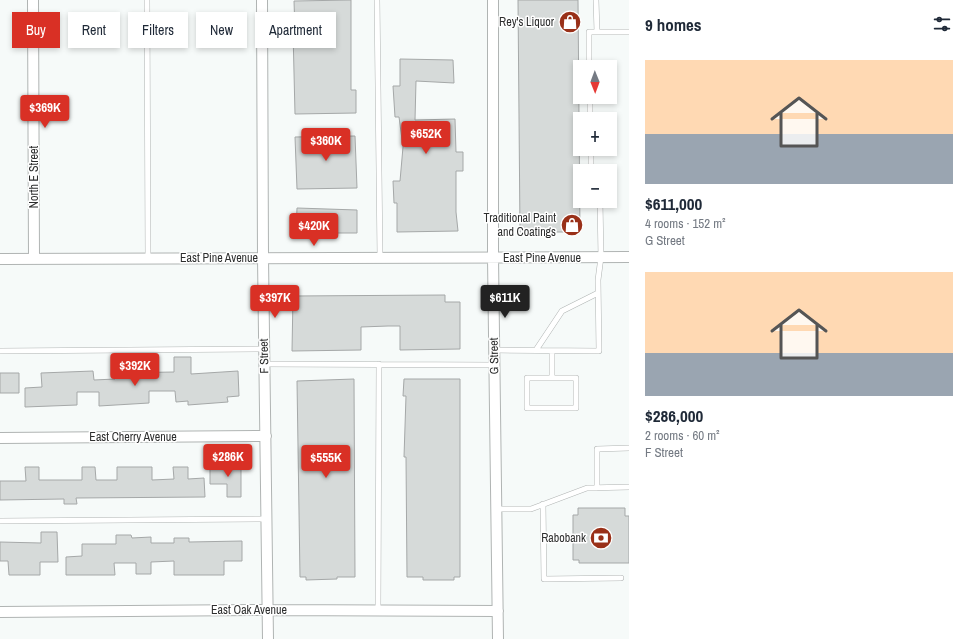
<!DOCTYPE html>
<meta charset="utf-8">
<style>
:root{--surface:#fff;--page:#f6f6f7;--text:#1f2937;--muted:#747a83;--accent:#d93025}
body{margin:0;font-family:"Archivo Narrow",sans-serif;background:var(--page);color:var(--text);height:100vh;display:flex;flex-direction:column;font-size:15px;white-space:nowrap}
*{box-sizing:border-box;margin:0}
p{font-size:13px;color:var(--muted)}
.icon{flex:none;width:22px;height:22px;fill:none;stroke:currentColor;stroke-width:2;stroke-linecap:round;stroke-linejoin:round}
.map{position:relative;flex:1;overflow:hidden}
.panel{display:flex;flex-direction:column;background:var(--surface);width:340px}
.panel>*{flex:none}
.banner{position:absolute;left:12px;top:12px;width:380px;height:36px;display:flex;gap:8px}
.needle{width:26px;rotate:179deg}
.controls{position:absolute;left:573px;top:60px;display:grid;gap:8px}
.controls a{display:grid;place-items:center;width:44px;height:44px;border-radius:0px;background:var(--surface);box-shadow:0 2px 6px #0003;font-size:20px}
.price{position:absolute;translate:-50% -34px;padding:0 9px;border-radius:4px;background:var(--accent);color:#fff;font-size:13px;line-height:26px;filter:drop-shadow(0 1px 2px #0008)}
.price::after{content:'';position:absolute;left:50%;top:24px;width:12px;height:9px;margin-left:-6px;background:inherit;clip-path:polygon(0 0,100% 0,50% 100%)}
.price.selected{background:#222;color:#fff}
ul{padding:0;list-style:none}
li{display:grid;align-content:center;gap:8px;height:212px;padding:0 16px}
li span{display:grid;place-items:center;height:124px;border-radius:0px;color:#555}
li>.icon{margin-inline-start:auto}
span .icon{width:72px;height:72px;fill:#fffc;stroke-width:1}
li b{font-size:17px}
h2{display:flex;justify-content:space-between;align-items:center;height:48px;padding:0 16px;font-size:17px}
.chip{padding:0 14px;border-radius:0px;background:var(--surface);box-shadow:0 2px 6px #0003;font-size:14px;line-height:36px}
.chip.selected{background:var(--accent);color:#fff}
main{display:flex;flex:1;min-height:0}
.map>svg:first-child{display:block}
.building{fill:#d6dad9;stroke:#a5a8a8}
.lines{fill:none;stroke-linecap:round;stroke-linejoin:round}
.lane-casing{stroke:#b0b4b3;stroke-width:6}
.street-casing{stroke:#b0b4b3;stroke-width:12}
.lane{stroke:#fff;stroke-width:5}
.street{stroke:#fff;stroke-width:10}
.labels{text-anchor:middle;dominant-baseline:central;stroke-width:3;stroke-linejoin:round;paint-order:stroke}
.poi-label{font-size:12px;fill:#2d2e2e;stroke:#fff;text-anchor:end}
.street-label{font-size:12px;fill:#2d2e2e;stroke:#fff}
</style>
<main>
<div class="map">
<svg width="629" height="639" viewBox="0 0 629 639">
<rect width="100%" height="100%" fill="#f6faf9"/>
<!-- building -->
<path class="building" d="M 351,0 L 351,90 L 356,90 L 356,113 L 295,114 L 293,31 L 295,31 L 294,1 Z
M 518,0 L 578,0 L 580,232 L 520,232 Z
M 400,59 L 453,60 L 454,83 L 416,81 L 415,120 L 455,119 L 456,152 L 463,152 L 463,171 L 456,171 L 456,212 L 458,231 L 397,232 L 397,203 L 394,203 L 393,181 L 400,181 L 403,147 L 399,117 L 395,117 L 393,86 L 400,86 Z
M 355,136 L 357,188 L 297,189 L 295,137 Z
M 297,208 L 357,210 L 357,233 L 296,233 Z
M 445,295 L 445,302 L 460,302 L 460,349 L 400,350 L 400,326 L 388,326 L 361,327 L 361,350 L 292,351 L 293,296 Z
M 174,357 L 191,357 L 191,374 L 238,371 L 239,396 L 227,397 L 228,402 L 188,405 L 188,401 L 176,402 L 175,391 L 149,391 L 149,403 L 99,406 L 99,392 L 77,392 L 77,405 L 25,407 L 25,388 L 42,387 L 41,373 L 93,371 L 94,380 L 115,379 L 115,373 L 174,372 Z
M 0,373 L 19,373 L 19,393 L 0,393 Z
M 354,379 L 355,577 L 337,577 L 337,579 L 306,580 L 306,577 L 300,577 L 297,381 Z
M 404,379 L 460,379 L 460,577 L 454,577 L 454,580 L 423,580 L 423,577 L 407,577 L 406,457 L 404,457 L 406,396 L 403,396 Z
M 210,465 L 241,465 L 241,497 L 227,497 L 227,484 L 210,484 Z
M 25,467 L 39,467 L 39,480 L 82,480 L 82,467 L 95,467 L 96,480 L 117,480 L 117,467 L 152,467 L 152,480 L 174,479 L 173,467 L 188,467 L 188,479 L 204,478 L 205,497 L 76,498 L 77,504 L 64,504 L 64,499 L 0,500 L 0,481 L 26,481 Z
M 578,508 L 625,508 L 625,516 L 629,516 L 629,563 L 579,563 L 579,560 L 573,560 L 573,515 L 578,515 Z
M 41,532 L 57,532 L 58,562 L 40,562 L 40,575 L 9,575 L 8,561 L 0,561 L 0,542 L 41,543 Z
M 116,535 L 131,535 L 132,538 L 151,537 L 151,543 L 174,543 L 174,538 L 189,538 L 189,542 L 242,541 L 242,561 L 224,561 L 224,575 L 174,575 L 174,561 L 151,562 L 151,574 L 136,574 L 136,563 L 114,563 L 115,575 L 66,575 L 66,557 L 82,556 L 82,544 L 116,544 Z"/>
<g class="lines">
<!-- lane casing -->
<g class="lane-casing">
<path id="lane" d="M 147,0 L 148,258
M 377,0 L 380,257
M 597,32 L 629,32
M 589,67 L 589,32 L 597,32 L 596,0
M 590,97 L 590,119
M 591,149 L 591,171
M 494,350 L 599,351 L 598,280 L 601,257 L 600,201
M 536,350 L 562,311 L 598,293
M 0,351 L 264,349
M 264,364 L 494,365
M 552,378 L 527,378 L 527,408 L 576,408 L 576,378 L 552,378 L 552,351
M 597,488 L 597,449 L 629,448
M 543,504 L 544,579 L 621,578
M 497,509 L 531,509 L 587,488 L 629,487
M 0,521 L 267,519
M 378,610 L 379,364"/>
</g>
<!-- street casing -->
<g class="street-casing">
<path id="street" d="M 33,0 L 34,259
M 262,0 L 263,258 L 268,639
M 493,0 L 493,258 L 498,639
M 0,259 L 629,257
M 0,438 L 266,436
M 0,612 L 268,610 L 498,611"/>
</g>
<!-- lane -->
<use href="#lane" class="lane"/>
<!-- street -->
<use href="#street" class="street"/>
</g>
<!-- icons -->
<defs>
<g id="shop-disc" transform="scale(1.15)"><circle r="9.5" fill="#993018" stroke="#fff"/><path d="M-5-2.5h2.3a2.7 3.5 0 0 1 5.4 0H5L5.5 6h-11ZM-1.5-2.5h3a1.5 2.3 0 0 0-3 0Z" fill="#fff"/></g>
<g id="bank-disc" transform="scale(1.15)"><circle r="9.5" fill="#993018" stroke="#fff"/><path d="M-6-4H6V4H-6ZM0-2.3a2.3 2.3 0 1 0 0 4.6a2.3 2.3 0 1 0 0-4.6Z" fill="#fff"/></g>
</defs>
<g fill-rule="evenodd">
<use href="#shop-disc" x="570" y="22"/>
<use href="#shop-disc" x="572" y="225"/>
<use href="#bank-disc" x="601" y="538"/>
</g>
<g class="labels">
<!-- poi labels -->
<g class="poi-label">
<text x="554" y="22">Rey's Liquor</text>
<text x="556" y="218">Traditional Paint<tspan x="556" dy="14">and Coatings</tspan></text>
<text x="586" y="538">Rabobank</text>
</g>
<!-- street labels -->
<g class="street-label">
<text transform="translate(34 177) rotate(-90)">North E Street</text>
<text x="219" y="258">East Pine Avenue</text>
<text x="542" y="258">East Pine Avenue</text>
<text transform="translate(264 356) rotate(-91)">F Street</text>
<text transform="translate(494 356) rotate(-91)">G Street</text>
<text x="133" y="437">East Cherry Avenue</text>
<text x="249" y="610">East Oak Avenue</text>
</g>
</g>
</svg>
<div class="controls">
<a><svg class="needle" viewBox="-14 -14 28 28"><path d="M0-13l5 13h-10z" fill="#e53935"/><path d="M0 13l5-13h-10z" fill="#747a83"/></svg></a>
<a>+</a>
<a>−</a>
</div>
<b class="price" style="left:45px;top:129px">$369K</b>
<b class="price" style="left:426px;top:155px">$652K</b>
<b class="price" style="left:326px;top:162px">$360K</b>
<b class="price" style="left:314px;top:247px">$420K</b>
<b class="price" style="left:275px;top:319px">$397K</b>
<b class="price selected" style="left:505px;top:319px">$611K</b>
<b class="price" style="left:135px;top:387px">$392K</b>
<b class="price" style="left:228px;top:478px">$286K</b>
<b class="price" style="left:326px;top:479px">$555K</b>
<div class="banner">
<a class="chip selected">Buy</a>
<a class="chip">Rent</a>
<a class="chip">Filters</a>
<a class="chip">New</a>
<a class="chip">Apartment</a>
</div>
</div>
<section class="panel">
<h2>9 homes<svg class="icon" aria-label="filters" viewBox="0 0 24 24"><path d="M4 7h16M4 17h16"/><circle cx="9" cy="7" r="2"/><circle cx="15" cy="17" r="2"/></svg></h2>
<ul>
<li><span style="background:linear-gradient(#ffd9b3 60%,#9aa5b1 0)"><svg class="icon" aria-label="home" viewBox="0 0 24 24"><path d="M3 11l9-7 9 7M6 9v11h12V9"/></svg></span><div><b>$611,000</b><p>4 rooms · 152 m²</p><p>G Street</p></div></li>
<li><span style="background:linear-gradient(#ffd9b3 65%,#9aa5b1 0)"><svg class="icon" aria-label="home" viewBox="0 0 24 24"><path d="M3 11l9-7 9 7M6 9v11h12V9"/></svg></span><div><b>$286,000</b><p>2 rooms · 60 m²</p><p>F Street</p></div></li>
</ul>
</section>
</main>
